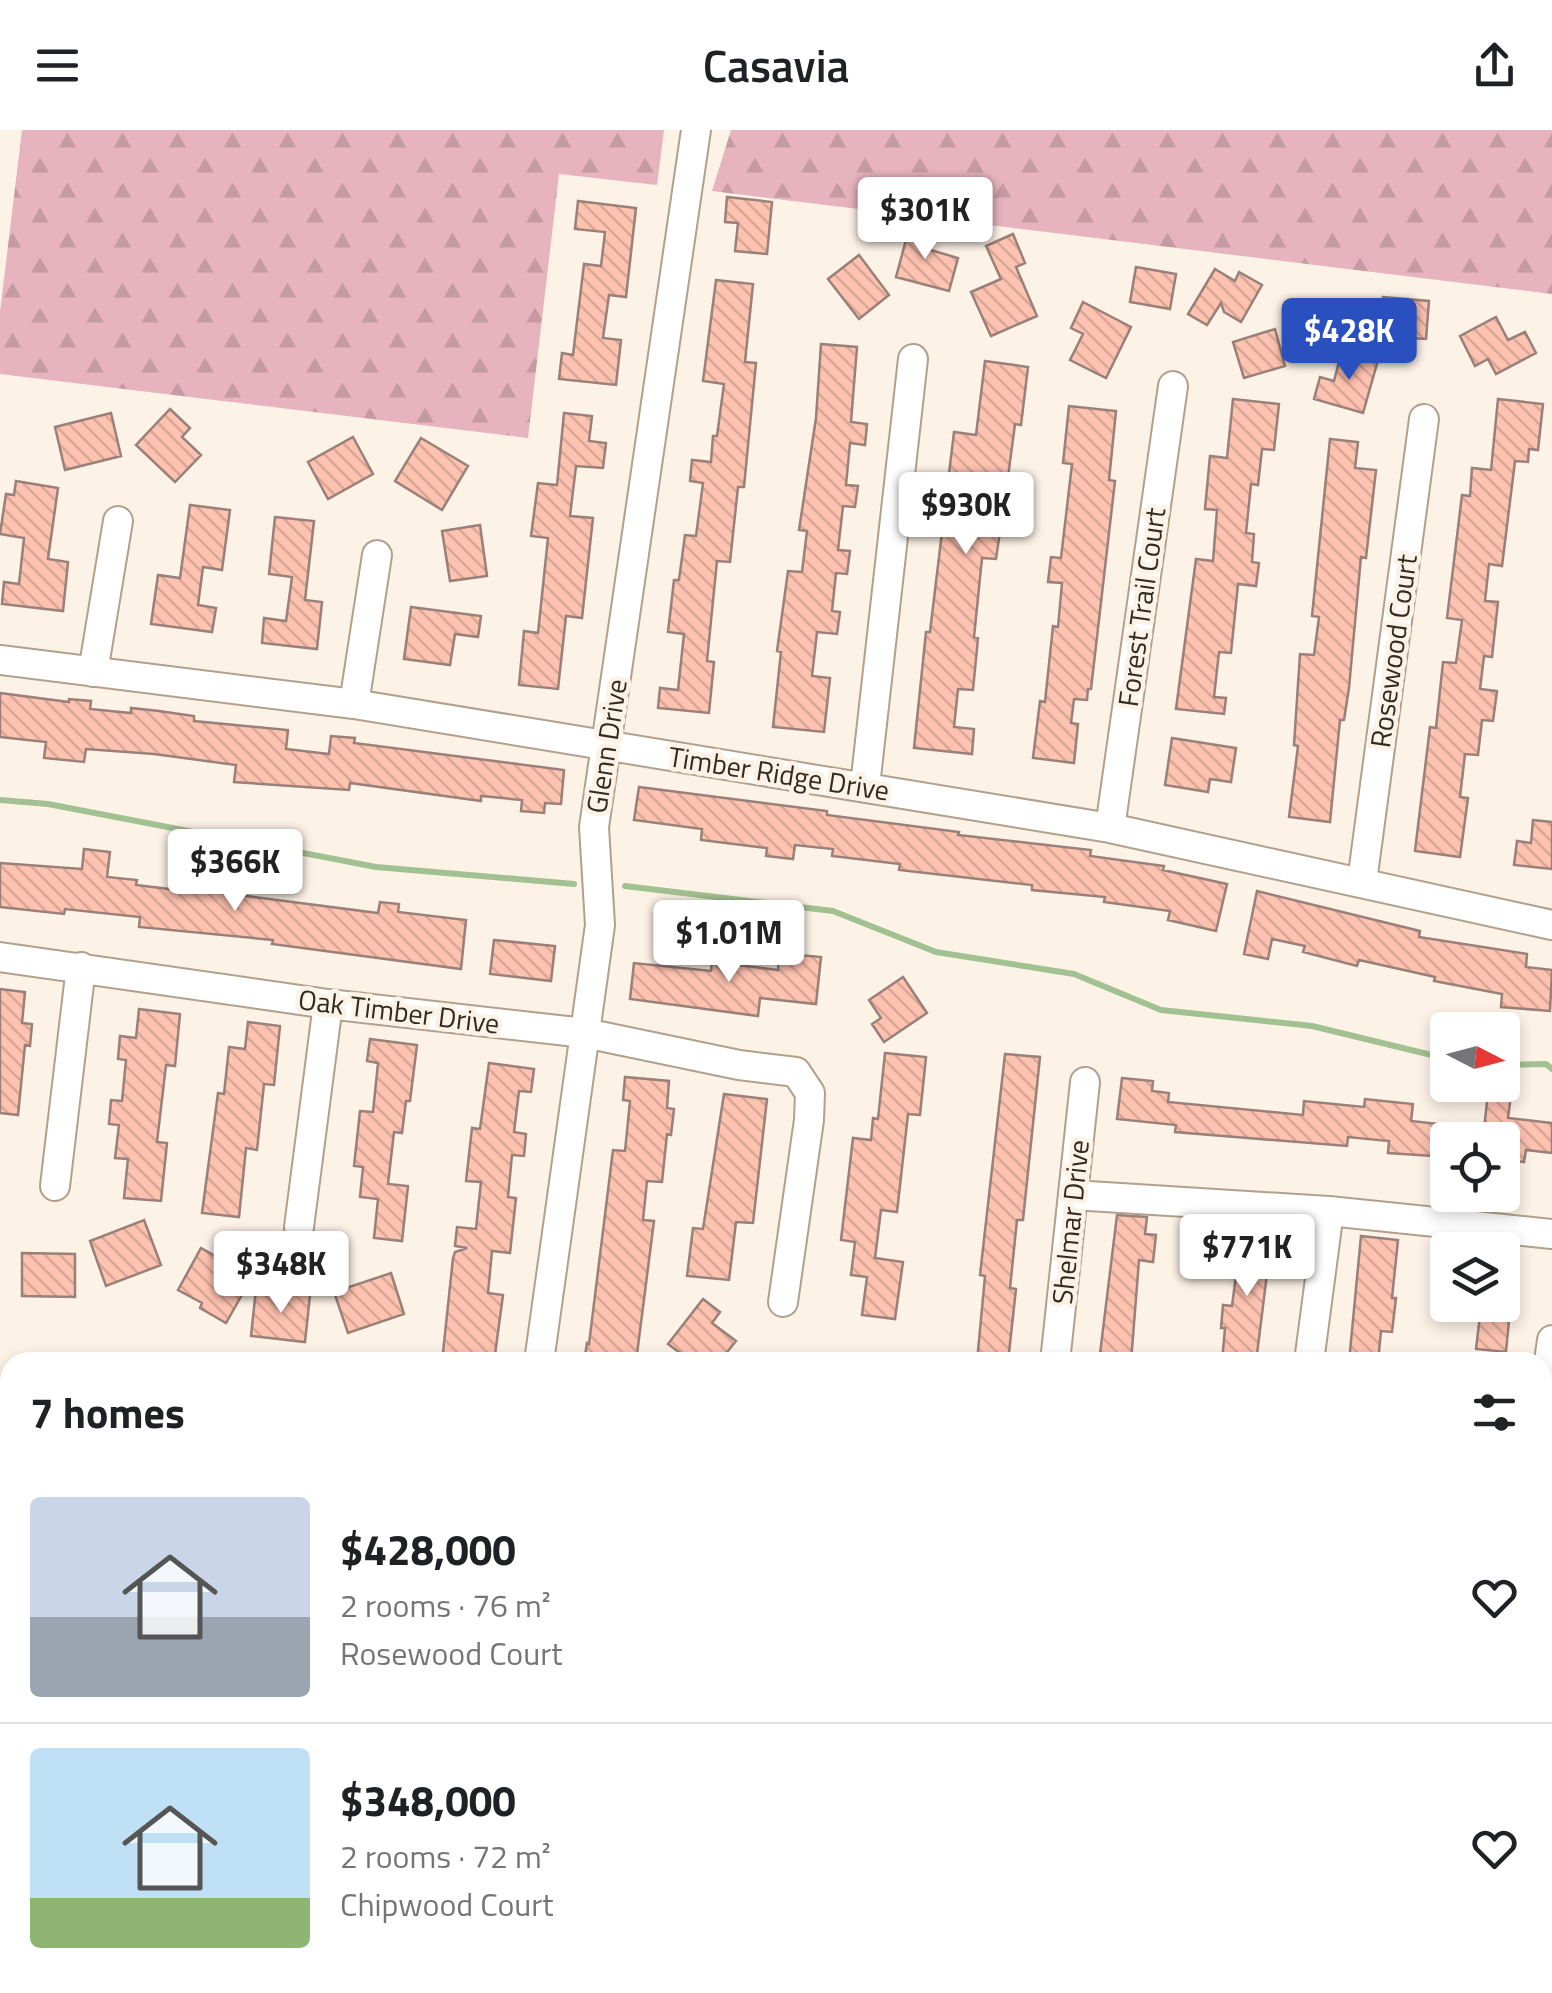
<!DOCTYPE html>
<meta charset="utf-8">
<style>
:root{--surface:#fff;--page:#f6f6f6;--text:#202124;--muted:#757577;--line:#e0e0e0;--accent:#2a4fbe}
body{margin:0;font-family:"Titillium Web",sans-serif;background:var(--page);color:var(--text);height:100vh;display:flex;flex-direction:column;font-size:38px;white-space:nowrap}
*{box-sizing:border-box;margin:0}
p{font-size:32px;color:var(--muted)}
.icon{flex:none;width:55px;height:55px;fill:none;stroke:currentColor;stroke-width:2;stroke-linecap:round;stroke-linejoin:round}
.map{position:relative;flex:1;overflow:hidden}
.details{position:absolute;left:0px;top:1222px;width:1552px;height:642px;display:flex;flex-direction:column;background:var(--surface);border-radius:30px 30px 0 0;box-shadow:0 5px 15px #0003}
.details>*{flex:none}
.needle{width:65px;rotate:96deg}
.buttons{position:absolute;left:1430px;top:882px;display:grid;gap:20px}
.buttons a{display:grid;place-items:center;width:90px;height:90px;border-radius:10px;background:var(--surface);box-shadow:0 5px 15px #0003;font-size:50px}
.price{position:absolute;translate:-50% -85px;padding:0 22px;border-radius:10px;background:#fff;color:#222;font-size:32px;line-height:65px;filter:drop-shadow(0 2px 5px #0008)}
.price::after{content:'';position:absolute;left:50%;top:60px;width:30px;height:22px;margin-left:-15px;background:inherit;clip-path:polygon(0 0,100% 0,50% 100%)}
.price.selected{background:var(--accent);color:#fff}
ul{padding:0;list-style:none}
li{display:flex;align-items:center;gap:30px;height:250px;padding:0 30px}
li+li{border-top:2px solid var(--line)}
li span{display:grid;place-items:center;flex:none;width:280px;height:200px;border-radius:10px;color:#555}
li>.icon{margin-inline-start:auto}
span .icon{width:120px;height:120px;fill:#fffc;stroke-width:1}
li b{font-size:42px}
h2{display:flex;justify-content:space-between;align-items:center;height:120px;padding:0 30px;font-size:42px}
header{display:flex;justify-content:space-between;align-items:center;height:130px;padding:0 30px;background:var(--surface);font-size:45px;font-weight:600}
.map>svg:first-child{display:block}
.forest{fill:url(#forest-firs)}
.lines{fill:none;stroke-linecap:round;stroke-linejoin:round}
.stream{stroke:#a2c192;stroke-width:6}
.building{fill:url(#building-back-hatch);stroke:#998079;stroke-width:2.5}
.minor-casing{stroke:#b1a08d;stroke-width:32}
.minor{stroke:#fff;stroke-width:28}
.labels{text-anchor:middle;dominant-baseline:central;stroke-width:9;stroke-linejoin:round;paint-order:stroke}
.street-label{font-size:28px;fill:#312b23;stroke:#fdf2e6}
</style>
<header><svg class="icon" aria-label="menu" viewBox="0 0 24 24"><path d="M4 6h16M4 12h16M4 18h16"/></svg>Casavia<svg class="icon" aria-label="share" viewBox="0 0 24 24"><path d="M12 15V3M7 8l5-5 5 5M5 13v7h14v-7"/></svg></header>
<div class="map">
<svg width="1552" height="1863" viewBox="0 0 1552 1863">
<defs>
<pattern id="forest-firs" width="22" height="20" patternUnits="userSpaceOnUse" patternTransform="scale(2.5)"><rect width="22" height="20" fill="#e6b3be"/><path d="M5 1l3.5 6h-7zM16 11l3.5 6h-7z" fill="#c69aa3"/></pattern>
<pattern id="building-back-hatch" width="6" height="6" patternUnits="userSpaceOnUse" patternTransform="scale(2.5)"><rect width="6" height="6" fill="#fec2b0"/><path d="M-1 5l2 2M0 0l6 6M5-1l2 2" fill="none" stroke="#daa797"/></pattern>
</defs>
<rect width="100%" height="100%" fill="#fdf2e6"/>
<!-- forest -->
<path class="forest" d="M 22,0 L 664,0 L 657,55 L 559,44 L 528,308 L 0,244 L 0,182 Z
M 731,0 L 1552,0 L 1552,164 L 712,61 Z"/>
<g class="lines">
<!-- stream -->
<path class="stream" d="M 0,670 L 48,674 L 376,737 L 574,754
M 625,756 L 833,781 L 936,822 L 1074,844 L 1161,880 L 1312,896 L 1448,929
M 1502,935 L 1546,934 L 1552,939"/>
</g>
<!-- building -->
<path class="building" d="M 727,67 L 772,72 L 767,124 L 735,121 L 738,93 L 725,92 Z
M 578,71 L 636,78 L 626,167 L 609,165 L 603,208 L 621,210 L 616,255 L 559,249 L 562,223 L 573,225 L 584,134 L 601,136 L 605,102 L 575,99 Z
M 910,95 L 933,101 L 927,119 L 958,128 L 949,161 L 896,147 Z
M 1013,104 L 1025,133 L 1016,137 L 1037,186 L 991,206 L 971,162 L 1001,149 L 986,116 Z
M 859,125 L 889,165 L 859,189 L 828,149 Z
M 1136,137 L 1176,144 L 1170,179 L 1130,172 Z
M 1215,139 L 1235,151 L 1239,142 L 1262,155 L 1241,192 L 1224,182 L 1221,173 L 1207,195 L 1188,184 Z
M 716,150 L 753,154 L 745,232 L 756,233 L 744,357 L 738,357 L 730,432 L 717,431 L 707,531 L 714,532 L 709,583 L 658,578 L 660,558 L 678,560 L 684,504 L 668,502 L 674,450 L 679,450 L 685,405 L 696,406 L 703,353 L 690,351 L 692,330 L 711,332 L 713,306 L 717,306 L 724,254 L 703,251 Z
M 1383,167 L 1429,171 L 1426,209 L 1409,208 L 1408,219 L 1379,216 Z
M 1083,172 L 1131,197 L 1106,248 L 1070,230 L 1083,204 L 1071,198 Z
M 1496,187 L 1508,210 L 1525,202 L 1536,223 L 1496,244 L 1488,229 L 1475,236 L 1460,206 Z
M 1275,199 L 1285,236 L 1244,248 L 1233,212 Z
M 821,214 L 857,217 L 851,292 L 867,294 L 865,315 L 850,313 L 846,355 L 858,356 L 855,377 L 843,376 L 838,420 L 850,421 L 847,444 L 836,443 L 832,481 L 840,482 L 837,504 L 817,502 L 812,546 L 830,548 L 824,602 L 773,597 L 781,522 L 777,521 L 788,441 L 802,442 L 807,401 L 799,400 L 816,288 Z
M 1342,220 L 1378,230 L 1363,283 L 1314,269 L 1320,247 L 1334,251 Z
M 985,231 L 1028,237 L 1021,295 L 1015,294 L 1008,347 L 997,346 L 989,401 L 1000,402 L 996,429 L 982,428 L 974,507 L 978,508 L 973,560 L 958,559 L 954,597 L 974,599 L 972,624 L 914,618 L 926,502 L 930,502 L 954,302 L 976,305 Z
M 1233,269 L 1279,274 L 1274,320 L 1262,319 L 1258,355 L 1251,354 L 1246,403 L 1254,404 L 1252,432 L 1259,433 L 1256,456 L 1238,454 L 1231,523 L 1219,522 L 1214,567 L 1226,568 L 1224,584 L 1176,579 L 1196,429 L 1213,431 L 1217,380 L 1205,379 L 1210,326 L 1227,328 Z
M 1498,269 L 1543,274 L 1538,320 L 1529,319 L 1528,332 L 1515,331 L 1502,436 L 1489,434 L 1485,471 L 1498,472 L 1492,527 L 1484,526 L 1480,559 L 1497,561 L 1493,591 L 1482,590 L 1478,625 L 1465,624 L 1460,667 L 1468,668 L 1460,727 L 1415,721 L 1430,597 L 1436,598 L 1443,532 L 1456,533 L 1462,490 L 1447,488 L 1462,365 L 1470,366 L 1472,338 L 1491,340 Z
M 1069,276 L 1116,281 L 1109,350 L 1115,351 L 1091,559 L 1088,559 L 1087,570 L 1074,569 L 1071,593 L 1078,594 L 1074,633 L 1033,628 L 1040,571 L 1045,572 L 1053,496 L 1058,497 L 1062,453 L 1048,452 L 1051,427 L 1061,428 L 1072,334 L 1063,333 Z
M 170,279 L 190,298 L 182,307 L 201,325 L 175,352 L 136,315 Z
M 111,283 L 121,326 L 65,340 L 55,297 Z
M 564,283 L 592,286 L 589,311 L 606,313 L 603,338 L 576,336 L 570,386 L 593,388 L 582,488 L 566,486 L 558,559 L 519,555 L 524,501 L 538,503 L 548,408 L 531,406 L 538,353 L 557,355 Z
M 353,307 L 373,344 L 328,369 L 308,332 Z
M 421,308 L 468,336 L 442,380 L 395,351 Z
M 1330,309 L 1358,312 L 1355,338 L 1376,340 L 1366,428 L 1361,427 L 1349,558 L 1344,590 L 1340,590 L 1330,692 L 1289,687 L 1298,616 L 1294,615 L 1300,524 L 1314,525 L 1319,487 L 1312,486 Z
M 16,351 L 58,358 L 48,429 L 68,432 L 63,481 L 2,474 L 4,452 L 19,454 L 24,408 L 0,404 L 6,364 L 14,365 Z
M 190,375 L 230,380 L 222,440 L 203,437 L 198,475 L 216,478 L 212,502 L 151,494 L 158,445 L 180,448 Z
M 275,387 L 314,391 L 305,470 L 322,472 L 317,519 L 262,513 L 264,488 L 286,491 L 292,447 L 269,444 Z
M 480,395 L 487,446 L 450,451 L 442,401 Z
M 411,477 L 481,486 L 478,507 L 455,504 L 450,535 L 404,529 Z
M 0,563 L 69,572 L 69,569 L 91,571 L 90,579 L 131,583 L 131,578 L 159,581 L 194,586 L 194,591 L 288,600 L 286,619 L 329,624 L 331,606 L 355,608 L 354,613 L 564,640 L 561,674 L 545,673 L 544,683 L 521,681 L 522,670 L 481,666 L 481,671 L 350,653 L 349,660 L 234,652 L 236,635 L 154,624 L 86,619 L 84,632 L 44,628 L 46,612 L 0,607 Z
M 1172,608 L 1236,618 L 1231,652 L 1210,649 L 1208,662 L 1165,655 Z
M 639,657 L 827,681 L 827,685 L 959,702 L 958,705 L 1091,720 L 1090,726 L 1164,736 L 1163,740 L 1227,754 L 1216,801 L 1168,790 L 1170,781 L 1104,772 L 1105,767 L 1032,760 L 1032,755 L 899,740 L 900,734 L 832,726 L 833,719 L 795,715 L 793,729 L 766,726 L 767,718 L 701,710 L 702,699 L 634,690 Z
M 1533,690 L 1552,692 L 1552,739 L 1514,735 L 1517,711 L 1531,713 Z
M 84,719 L 110,722 L 107,747 L 137,750 L 136,755 L 178,760 L 179,752 L 201,755 L 201,760 L 378,783 L 380,772 L 399,774 L 398,782 L 466,790 L 461,839 L 272,814 L 273,810 L 139,797 L 140,787 L 65,779 L 64,784 L 0,777 L 0,733 L 82,739 Z
M 1257,761 L 1420,801 L 1419,807 L 1527,824 L 1526,837 L 1552,840 L 1550,881 L 1501,877 L 1502,864 L 1434,851 L 1435,847 L 1359,830 L 1357,836 L 1303,822 L 1305,816 L 1272,809 L 1268,829 L 1244,824 Z
M 494,810 L 555,816 L 551,851 L 490,844 Z
M 779,823 L 821,827 L 816,874 L 760,868 L 758,886 L 630,869 L 634,833 L 711,841 L 712,832 L 778,840 Z
M 903,847 L 927,883 L 884,912 L 872,894 L 881,888 L 869,870 Z
M 0,859 L 25,862 L 22,893 L 32,894 L 30,916 L 25,915 L 18,985 L 0,983 Z
M 139,879 L 180,884 L 175,936 L 166,935 L 157,1012 L 167,1013 L 161,1071 L 124,1068 L 128,1029 L 115,1028 L 119,995 L 109,994 L 111,970 L 122,971 L 126,930 L 118,929 L 120,906 L 136,908 Z
M 248,892 L 280,896 L 274,955 L 264,954 L 257,1020 L 246,1018 L 239,1087 L 202,1083 L 218,963 L 224,964 L 229,917 L 245,919 Z
M 370,909 L 417,915 L 410,971 L 406,971 L 402,1003 L 394,1002 L 388,1054 L 408,1056 L 402,1111 L 374,1108 L 378,1069 L 360,1067 L 363,1037 L 354,1036 L 360,981 L 373,982 L 378,933 L 367,931 Z
M 885,923 L 926,927 L 920,985 L 908,984 L 897,1082 L 881,1080 L 875,1128 L 903,1132 L 895,1189 L 862,1185 L 867,1147 L 851,1145 L 855,1112 L 841,1110 L 853,1008 L 871,1010 L 873,988 L 878,989 Z
M 1005,924 L 1040,927 L 1023,1090 L 1017,1090 L 1010,1158 L 1016,1159 L 1008,1232 L 977,1232 L 985,1146 L 980,1145 Z
M 489,933 L 534,939 L 531,962 L 519,961 L 514,1002 L 526,1004 L 524,1026 L 512,1025 L 508,1067 L 516,1068 L 510,1123 L 492,1121 L 488,1163 L 503,1165 L 494,1232 L 442,1232 L 453,1128 L 455,1122 L 467,1118 L 455,1116 L 457,1097 L 476,1099 L 481,1052 L 466,1051 L 472,998 L 480,999 Z
M 625,947 L 669,951 L 667,978 L 674,979 L 671,1005 L 667,1004 L 662,1052 L 647,1051 L 643,1090 L 654,1091 L 636,1232 L 584,1232 L 587,1213 L 589,1214 L 613,1020 L 625,1021 L 630,971 L 623,970 Z
M 1122,948 L 1153,951 L 1152,961 L 1169,963 L 1168,972 L 1303,985 L 1304,971 L 1364,977 L 1365,969 L 1413,974 L 1411,991 L 1484,999 L 1488,963 L 1511,965 L 1508,988 L 1552,993 L 1552,1023 L 1526,1020 L 1524,1032 L 1502,1029 L 1502,1010 L 1448,1010 L 1448,1027 L 1388,1023 L 1389,1011 L 1348,1007 L 1347,1016 L 1175,1002 L 1176,995 L 1117,989 Z
M 724,964 L 767,969 L 753,1093 L 736,1092 L 729,1150 L 687,1146 L 693,1098 L 703,1099 Z
M 1117,1085 L 1147,1087 L 1145,1104 L 1156,1105 L 1153,1132 L 1139,1130 L 1131,1232 L 1099,1232 Z
M 144,1090 L 161,1135 L 106,1156 L 90,1111 Z
M 1242,1100 L 1272,1104 L 1256,1232 L 1222,1232 L 1225,1198 L 1221,1198 L 1223,1175 L 1232,1176 Z
M 1361,1106 L 1398,1110 L 1392,1168 L 1396,1168 L 1392,1202 L 1381,1201 L 1378,1232 L 1349,1232 Z
M 201,1118 L 252,1147 L 226,1193 L 200,1178 L 202,1173 L 178,1160 Z
M 22,1123 L 75,1124 L 75,1167 L 22,1166 Z
M 391,1143 L 404,1184 L 348,1203 L 334,1162 Z
M 256,1159 L 310,1165 L 305,1212 L 251,1206 Z
M 703,1169 L 720,1182 L 712,1193 L 736,1211 L 719,1232 L 692,1232 L 668,1214 Z
M 1481,1177 L 1510,1180 L 1506,1222 L 1476,1219 Z"/>
<g class="lines">
<!-- minor casing -->
<g class="minor-casing">
<path id="minor" d="M 0,530 L 354,574 L 1110,698 L 1552,795
M 93,542 L 118,391
M 354,574 L 377,425
M 865,656 L 913,229
M 1110,698 L 1173,256
M 1362,752 L 1424,289
M 0,827 L 328,874 L 585,903 L 739,935 L 796,942 L 810,963 L 809,990 L 783,1172
M 55,1056 L 81,837
M 1073,1065 L 1329,1081 L 1552,1104
M 299,1097 L 328,874
M 539,1232 L 600,795 L 594,697 L 696,0
M 1055,1232 L 1085,952
M 1309,1232 L 1329,1081
M 1542,1282 L 1552,1210
M 0,1368 L 10,1369
M 0,1620 L 10,1621
M 468,1863 L 469,1855
M 726,1863 L 728,1855
M 994,1863 L 995,1855
M 1238,1863 L 1239,1855
M 1485,1863 L 1486,1855"/>
</g>
<!-- minor -->
<use href="#minor" class="minor"/>
</g>
<g class="labels">
<!-- street labels -->
<g class="street-label">
<text transform="translate(1141 477) rotate(-82)">Forest Trail Court</text>
<text transform="translate(1393 521) rotate(-82)">Rosewood Court</text>
<text transform="translate(606 616) rotate(-81)">Glenn Drive</text>
<text transform="translate(779 643) rotate(9)">Timber Ridge Drive</text>
<text transform="translate(399 881) rotate(7)">Oak Timber Drive</text>
<text transform="translate(1070 1092) rotate(-84)">Shelmar Drive</text>
</g>
</g>
</svg>
<div class="buttons">
<a><svg class="needle" viewBox="-14 -14 28 28"><path d="M0-13l5 13h-10z" fill="#e53935"/><path d="M0 13l5-13h-10z" fill="#757577"/></svg></a>
<a><svg class="icon" aria-label="locate" viewBox="0 0 24 24"><circle cx="12" cy="12" r="6"/><path d="M12 2v4M12 18v4M2 12h4M18 12h4"/></svg></a>
<a><svg class="icon" aria-label="layers" viewBox="0 0 24 24"><path d="M12 4l9 5-9 5-9-5zM3 14l9 5 9-5"/></svg></a>
</div>
<b class="price" style="left:925px;top:132px">$301K</b>
<b class="price selected" style="left:1349px;top:253px">$428K</b>
<b class="price" style="left:966px;top:427px">$930K</b>
<b class="price" style="left:235px;top:784px">$366K</b>
<b class="price" style="left:729px;top:855px">$1.01M</b>
<b class="price" style="left:1247px;top:1169px">$771K</b>
<b class="price" style="left:281px;top:1186px">$348K</b>
<section class="details">
<h2>7 homes<svg class="icon" aria-label="filters" viewBox="0 0 24 24"><path d="M4 7h16M4 17h16"/><circle cx="9" cy="7" r="2"/><circle cx="15" cy="17" r="2"/></svg></h2>
<ul>
<li><span style="background:linear-gradient(#c9d6e8 60%,#9aa5b1 0)"><svg class="icon" aria-label="home" viewBox="0 0 24 24"><path d="M3 11l9-7 9 7M6 9v11h12V9"/></svg></span><div><b>$428,000</b><p>2 rooms · 76 m²</p><p>Rosewood Court</p></div><svg class="icon" aria-label="heart" viewBox="0 0 24 24"><path d="M12 20l-8-8c-3-5 5-10 8-4 3-6 11-1 8 4z"/></svg></li>
<li><span style="background:linear-gradient(#bfe0f5 75%,#8fb573 0)"><svg class="icon" aria-label="home" viewBox="0 0 24 24"><path d="M3 11l9-7 9 7M6 9v11h12V9"/></svg></span><div><b>$348,000</b><p>2 rooms · 72 m²</p><p>Chipwood Court</p></div><svg class="icon" aria-label="heart" viewBox="0 0 24 24"><path d="M12 20l-8-8c-3-5 5-10 8-4 3-6 11-1 8 4z"/></svg></li>
</ul>
</section>
</div>
